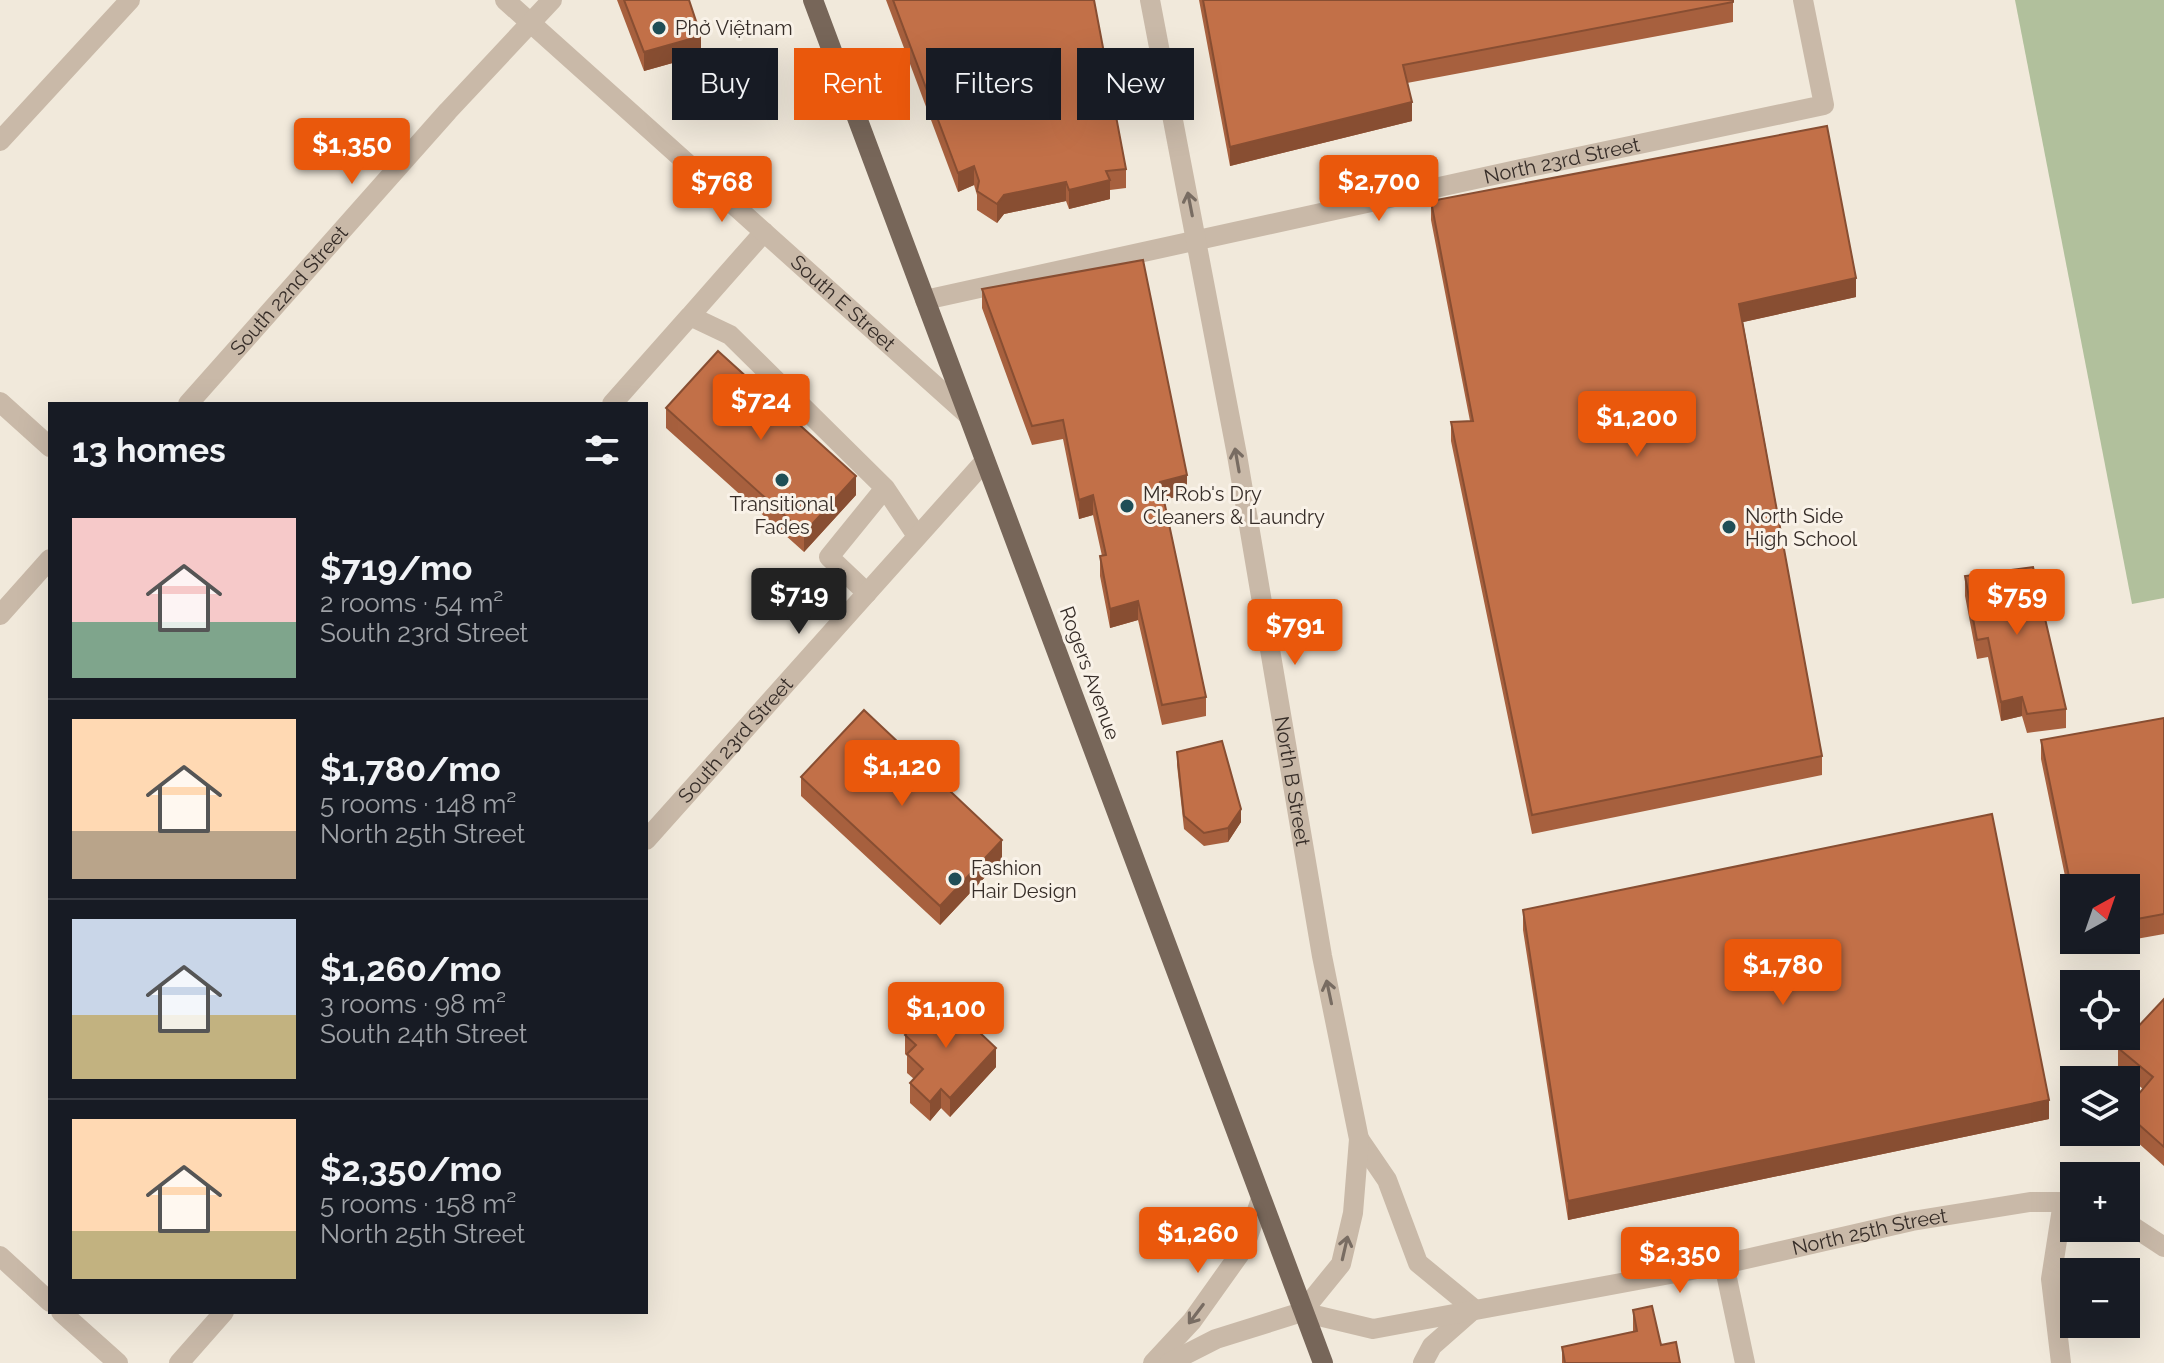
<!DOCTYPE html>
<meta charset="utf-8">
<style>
:root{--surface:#171b24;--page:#242831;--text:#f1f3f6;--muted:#9ea1a6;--line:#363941;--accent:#ea580c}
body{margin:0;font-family:Raleway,sans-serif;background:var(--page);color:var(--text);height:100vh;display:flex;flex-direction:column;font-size:30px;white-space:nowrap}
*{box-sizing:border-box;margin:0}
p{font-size:26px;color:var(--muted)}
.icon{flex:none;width:44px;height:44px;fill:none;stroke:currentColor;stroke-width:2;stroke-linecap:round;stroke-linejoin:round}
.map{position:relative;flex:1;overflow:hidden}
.drawer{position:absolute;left:48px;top:402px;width:600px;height:912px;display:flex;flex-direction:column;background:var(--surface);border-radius:0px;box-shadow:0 8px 32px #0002}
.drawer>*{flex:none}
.hud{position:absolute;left:672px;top:48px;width:760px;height:72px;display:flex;gap:16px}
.needle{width:52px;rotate:40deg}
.buttons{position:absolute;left:2060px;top:874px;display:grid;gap:16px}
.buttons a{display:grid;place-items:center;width:80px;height:80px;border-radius:0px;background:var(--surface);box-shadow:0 8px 32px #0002;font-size:40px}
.price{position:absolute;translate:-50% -68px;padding:0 18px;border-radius:8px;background:var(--accent);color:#fff;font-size:26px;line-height:52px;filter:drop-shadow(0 2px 4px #0008)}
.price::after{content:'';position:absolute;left:50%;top:48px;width:24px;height:18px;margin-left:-12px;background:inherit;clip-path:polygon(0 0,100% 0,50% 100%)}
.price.on{background:#222;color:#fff}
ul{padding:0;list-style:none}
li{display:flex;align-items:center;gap:24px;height:200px;padding:0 24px}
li+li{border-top:2px solid var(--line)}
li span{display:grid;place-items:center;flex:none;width:224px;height:160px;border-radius:0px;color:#555}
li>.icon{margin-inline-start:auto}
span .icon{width:96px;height:96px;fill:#fffc;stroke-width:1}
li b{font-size:34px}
h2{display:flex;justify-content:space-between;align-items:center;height:96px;padding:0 24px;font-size:34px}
.pill{padding:0 28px;border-radius:0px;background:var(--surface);box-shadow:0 8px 32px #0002;font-size:28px;line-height:72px}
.pill.on{background:var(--accent);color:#fff}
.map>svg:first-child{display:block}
.green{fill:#b1c09c}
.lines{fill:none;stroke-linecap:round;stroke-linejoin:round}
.service{stroke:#c9b9a8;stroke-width:20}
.minor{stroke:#c9b9a8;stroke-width:20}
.tertiary{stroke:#c9b9a8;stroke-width:20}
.primary{stroke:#776659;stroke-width:20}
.wall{fill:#a7603e}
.shaded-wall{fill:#884e32}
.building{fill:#c27048;stroke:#884e32;stroke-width:2}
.oneway{stroke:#786c62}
.poi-dot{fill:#1f4e56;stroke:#f9f2e8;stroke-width:3}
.labels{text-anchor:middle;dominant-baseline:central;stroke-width:6;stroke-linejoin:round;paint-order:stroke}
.poi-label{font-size:20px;fill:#362d28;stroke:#f9f2e8;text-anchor:start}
.street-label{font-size:20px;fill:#362d28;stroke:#f9f2e8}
</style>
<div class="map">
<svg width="2164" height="1363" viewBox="0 0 2164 1363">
<rect width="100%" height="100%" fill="#f1e9db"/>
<!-- green -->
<path class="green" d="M 2015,0 L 2164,0 L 2164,598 L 2132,604 Z"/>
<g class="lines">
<!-- service -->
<path class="service" d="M 0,141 L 130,0
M 764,232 L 690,316 L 730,335 L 885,488 L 917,536
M 612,404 L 690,316
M 867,593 L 829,557 L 885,488
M 1724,1264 L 1745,1363"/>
<!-- minor -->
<g class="minor">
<path id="s1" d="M 505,0 L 968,415"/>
<path id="s2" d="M 925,300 L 1521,169 L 1824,105 L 1803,0"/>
<path d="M 0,402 L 50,447"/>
<path id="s3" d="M 188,404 L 448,111 L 552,0"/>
<path d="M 0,615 L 50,559"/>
<path id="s4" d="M 646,840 L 985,461"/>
<path d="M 1359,1139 L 1387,1180 L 1418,1263 L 1474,1309 L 1432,1346 L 1423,1363"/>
<path d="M 2126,1222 L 2164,1247"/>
<path d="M 0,1256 L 50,1302"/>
<path d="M 61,1312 L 118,1363"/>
<path d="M 179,1363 L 224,1312"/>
<path d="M 1153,1363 L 1192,1321 L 1244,1248 L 1261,1199"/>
<path id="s5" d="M 1169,1363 L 1216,1339 L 1302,1312 L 1373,1329 L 1724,1264 L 1912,1221 L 2030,1202 L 2063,1202 L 2074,1205"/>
<path d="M 2061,1363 L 2051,1279 L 2063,1202"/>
</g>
<!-- tertiary -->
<path class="tertiary" id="s6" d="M 1150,0 L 1237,455 L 1322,956 L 1359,1139 L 1353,1213 L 1341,1264 L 1302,1312"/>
<!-- primary -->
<path class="primary" d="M 813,0 L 1323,1363"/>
</g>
<!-- wall -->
<path class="wall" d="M 617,0 L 689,0 L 701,55 L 644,71 Z
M 886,0 L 1094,0 L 1126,169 L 1126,188 L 1110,190 L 1110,199 L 1069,209 L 1066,201 L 1004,214 L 997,223 L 977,210 L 977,195 L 974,185 L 958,192 Z
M 1199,0 L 1733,0 L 1733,22 L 1407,83 L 1412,121 L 1230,166 Z
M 1431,201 L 1856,297 L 1743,322 L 1822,756 L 1822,775 L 1532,834 L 1451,441 L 1451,422 L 1470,421 L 1431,220 Z
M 982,289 L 1187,494 L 1164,500 L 1206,697 L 1206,716 L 1162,725 L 1138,620 L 1110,628 L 1100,576 L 1100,556 L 1102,556 L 1093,515 L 1079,519 L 1063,439 L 1032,445 L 982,308 Z
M 666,408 L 856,495 L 804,552 L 666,428 Z
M 1965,576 L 2066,709 L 2066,728 L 2027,733 L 2022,716 L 2001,721 L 1988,657 L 1977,659 L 1965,596 Z
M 2164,718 L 2164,934 L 2080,949 L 2078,940 L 2126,940 L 2126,888 L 2074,888 L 2074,920 L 2041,759 L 2041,740 Z
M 1177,752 L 1241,822 L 1228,842 L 1204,846 L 1184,829 L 1177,765 Z
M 801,777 L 1002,859 L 940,925 L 801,796 Z
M 1523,910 L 2049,1119 L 1568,1220 L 1523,930 Z
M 2164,999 L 2164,1166 L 2126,1132 L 2126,1109 L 2143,1089 L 2118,1068 L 2118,1048 Z
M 905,1035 L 996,1067 L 950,1117 L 941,1108 L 930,1121 L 910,1103 L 910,1083 L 914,1079 L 907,1073 L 907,1056 L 905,1054 Z
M 1633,1310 L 1661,1345 L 1680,1363 L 1562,1363 L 1562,1347 L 1633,1332 Z"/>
<!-- shaded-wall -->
<path class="shaded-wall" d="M 701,36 L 701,55 L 644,71 L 644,52 Z
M 1412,102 L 1412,121 L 1230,166 L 1230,147 Z
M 974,166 L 974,185 L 958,192 L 958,173 Z
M 1110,180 L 1110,199 L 1069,209 L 1069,190 Z
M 1066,182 L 1066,201 L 1004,214 L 997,223 L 997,204 L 1004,195 Z
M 1856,278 L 1856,297 L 1739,323 L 1739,304 Z
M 1187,475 L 1187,494 L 1160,501 L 1160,482 Z
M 856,476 L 856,495 L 804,552 L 804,533 Z
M 1093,495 L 1093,515 L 1079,519 L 1079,500 Z
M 1138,601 L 1138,620 L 1110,628 L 1110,609 Z
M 2022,697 L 2022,716 L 2001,721 L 2001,702 Z
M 1241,809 L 1241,822 L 1228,842 L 1228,828 Z
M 1002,840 L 1002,859 L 940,925 L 940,906 Z
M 996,1048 L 996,1067 L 950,1117 L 950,1098 Z
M 941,1089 L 941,1108 L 930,1121 L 930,1102 Z
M 2049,1100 L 2049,1119 L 1568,1220 L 1568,1201 Z"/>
<!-- building -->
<path class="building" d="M 624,0 L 689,0 L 701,36 L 644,52 Z
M 893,0 L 1094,0 L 1126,169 L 1106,171 L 1110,180 L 1069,190 L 1066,182 L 1004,195 L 997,204 L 977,191 L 979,181 L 974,166 L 958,173 Z
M 1203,0 L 1733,0 L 1733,2 L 1403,65 L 1412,102 L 1230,147 Z
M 1827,126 L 1856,278 L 1739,304 L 1822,756 L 1532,815 L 1451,422 L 1473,421 L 1431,201 Z
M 1143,260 L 1187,475 L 1160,482 L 1206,697 L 1162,705 L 1138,601 L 1110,609 L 1100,556 L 1106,555 L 1093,495 L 1079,500 L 1063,420 L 1032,426 L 982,289 Z
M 718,351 L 856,476 L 804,533 L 666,408 Z
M 2033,567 L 2066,709 L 2027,714 L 2022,697 L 2001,702 L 1988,638 L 1977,640 L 1965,576 Z
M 864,710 L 1002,840 L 940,906 L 801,777 Z
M 2164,718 L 2164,914 L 2126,921 L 2126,888 L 2074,888 L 2074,901 L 2041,740 Z
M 1222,741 L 1241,809 L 1228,828 L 1204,833 L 1184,816 L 1177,752 Z
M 1992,814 L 2049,1100 L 1568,1201 L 1523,910 Z
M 941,996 L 996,1048 L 950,1098 L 941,1089 L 930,1102 L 910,1083 L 923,1069 L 907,1054 L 916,1045 L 905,1035 Z
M 2164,999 L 2164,1147 L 2126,1113 L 2126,1109 L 2153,1077 L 2118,1048 Z
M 1652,1306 L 1661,1345 L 1676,1342 L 1680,1363 L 1565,1363 L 1562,1347 L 1637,1331 L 1633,1310 Z"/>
<!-- one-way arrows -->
<defs><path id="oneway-shaft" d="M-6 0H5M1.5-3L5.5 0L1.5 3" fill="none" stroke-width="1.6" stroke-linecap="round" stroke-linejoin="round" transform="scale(2)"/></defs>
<g class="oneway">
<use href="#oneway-shaft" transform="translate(1190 204) rotate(-101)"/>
<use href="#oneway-shaft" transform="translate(1237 460) rotate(-100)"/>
<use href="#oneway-shaft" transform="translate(1329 992) rotate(-102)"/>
<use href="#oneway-shaft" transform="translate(1345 1248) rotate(-77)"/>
<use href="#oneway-shaft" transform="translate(1196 1314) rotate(127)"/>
</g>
<!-- markers -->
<g class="poi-dot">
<circle cx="659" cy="28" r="8"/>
<circle cx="782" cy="480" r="8"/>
<circle cx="1127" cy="506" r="8"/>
<circle cx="1729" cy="527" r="8"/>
<circle cx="955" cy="879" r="8"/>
</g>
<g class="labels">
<!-- poi labels -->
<g class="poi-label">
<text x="675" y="28">Phở Việtnam</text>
<text x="1143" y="494">Mr. Rob's Dry<tspan x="1143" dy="23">Cleaners &amp; Laundry</tspan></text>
<text x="782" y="504" text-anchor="middle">Transitional<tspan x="782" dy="23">Fades</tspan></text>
<text x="1745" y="516">North Side<tspan x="1745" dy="23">High School</tspan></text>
<text x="971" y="868">Fashion<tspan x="971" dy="23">Hair Design</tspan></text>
</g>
<!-- street labels -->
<g class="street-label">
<text stroke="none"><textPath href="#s2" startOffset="652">North 23rd Street</textPath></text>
<text stroke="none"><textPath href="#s3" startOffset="152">South 22nd Street</textPath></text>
<text stroke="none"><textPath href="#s1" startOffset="454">South E Street</textPath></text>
<text transform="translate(1090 673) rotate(70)">Rogers Avenue</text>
<text stroke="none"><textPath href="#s4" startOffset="134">South 23rd Street</textPath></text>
<text stroke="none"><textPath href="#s6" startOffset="794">North B Street</textPath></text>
<text stroke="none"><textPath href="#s5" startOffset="722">North 25th Street</textPath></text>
</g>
</g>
</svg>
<div class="buttons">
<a><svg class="needle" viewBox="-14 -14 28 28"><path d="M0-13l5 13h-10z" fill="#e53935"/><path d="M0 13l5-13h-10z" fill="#9ea1a6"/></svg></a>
<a><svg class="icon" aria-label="locate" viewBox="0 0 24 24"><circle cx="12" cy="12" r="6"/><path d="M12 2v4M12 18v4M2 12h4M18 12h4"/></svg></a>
<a><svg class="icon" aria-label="layers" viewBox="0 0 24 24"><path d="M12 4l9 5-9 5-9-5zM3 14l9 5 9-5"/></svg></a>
<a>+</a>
<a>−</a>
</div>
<b class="price" style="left:352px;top:186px">$1,350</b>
<b class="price" style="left:1379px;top:223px">$2,700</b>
<b class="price" style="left:722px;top:224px">$768</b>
<b class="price" style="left:761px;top:442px">$724</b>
<b class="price" style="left:1637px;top:459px">$1,200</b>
<b class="price on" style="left:799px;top:636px">$719</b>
<b class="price" style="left:2017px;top:637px">$759</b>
<b class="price" style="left:1295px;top:667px">$791</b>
<b class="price" style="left:902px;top:808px">$1,120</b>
<b class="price" style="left:1783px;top:1007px">$1,780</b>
<b class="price" style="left:946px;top:1050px">$1,100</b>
<b class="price" style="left:1198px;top:1275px">$1,260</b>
<b class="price" style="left:1680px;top:1295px">$2,350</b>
<div class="hud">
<a class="pill">Buy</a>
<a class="pill on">Rent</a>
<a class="pill">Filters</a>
<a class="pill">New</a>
</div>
<section class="drawer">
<h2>13 homes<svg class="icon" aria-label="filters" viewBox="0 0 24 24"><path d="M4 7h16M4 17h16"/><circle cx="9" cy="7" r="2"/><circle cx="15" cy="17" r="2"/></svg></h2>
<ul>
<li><span style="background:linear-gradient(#f6c9c9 65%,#7fa58c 0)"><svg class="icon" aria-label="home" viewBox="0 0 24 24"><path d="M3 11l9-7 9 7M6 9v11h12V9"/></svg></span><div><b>$719/mo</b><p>2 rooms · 54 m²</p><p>South 23rd Street</p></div></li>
<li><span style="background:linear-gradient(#ffd9b3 70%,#b9a48a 0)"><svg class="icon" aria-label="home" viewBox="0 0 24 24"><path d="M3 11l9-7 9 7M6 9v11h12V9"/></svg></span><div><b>$1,780/mo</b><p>5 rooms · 148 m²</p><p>North 25th Street</p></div></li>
<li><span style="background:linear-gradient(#c9d6e8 60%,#c2b280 0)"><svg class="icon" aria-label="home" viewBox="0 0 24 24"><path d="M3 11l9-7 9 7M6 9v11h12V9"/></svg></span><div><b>$1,260/mo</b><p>3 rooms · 98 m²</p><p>South 24th Street</p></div></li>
<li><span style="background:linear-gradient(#ffd9b3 70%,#c2b280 0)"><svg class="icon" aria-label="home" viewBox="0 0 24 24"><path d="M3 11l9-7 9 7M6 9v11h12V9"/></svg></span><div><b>$2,350/mo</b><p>5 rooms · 158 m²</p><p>North 25th Street</p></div></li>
</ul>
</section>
</div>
